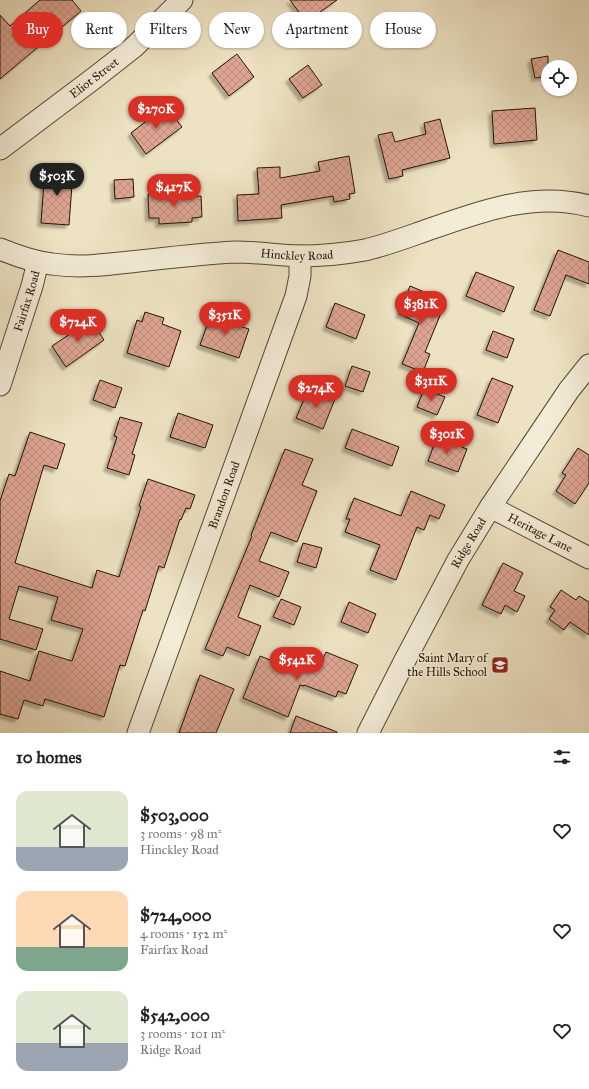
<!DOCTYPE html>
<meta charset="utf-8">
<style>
:root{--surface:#fff;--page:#f6f6f6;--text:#222;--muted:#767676;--accent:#d93025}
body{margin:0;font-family:"IM FELL Great Primer",serif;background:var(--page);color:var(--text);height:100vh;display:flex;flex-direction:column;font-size:15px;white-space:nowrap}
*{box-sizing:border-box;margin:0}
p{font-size:13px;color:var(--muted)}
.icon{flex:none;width:22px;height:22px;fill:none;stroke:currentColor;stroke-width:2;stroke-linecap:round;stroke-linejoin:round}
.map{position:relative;height:733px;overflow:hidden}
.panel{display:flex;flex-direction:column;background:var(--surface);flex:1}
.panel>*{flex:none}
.banner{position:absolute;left:12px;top:12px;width:565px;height:36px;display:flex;gap:8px}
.tools{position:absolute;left:541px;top:60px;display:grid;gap:8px}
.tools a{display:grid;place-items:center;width:36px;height:36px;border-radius:50%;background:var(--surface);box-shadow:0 1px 3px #0004;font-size:20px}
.price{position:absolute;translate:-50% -34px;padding:0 9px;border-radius:14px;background:var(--accent);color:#fff;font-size:13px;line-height:26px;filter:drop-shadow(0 1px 2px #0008)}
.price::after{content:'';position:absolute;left:50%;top:24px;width:12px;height:9px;margin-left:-6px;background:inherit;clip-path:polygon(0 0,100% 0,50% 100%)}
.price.selected{background:#222;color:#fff}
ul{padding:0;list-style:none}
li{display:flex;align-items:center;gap:12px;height:100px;padding:0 16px}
li span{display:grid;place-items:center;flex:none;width:112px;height:80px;border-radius:12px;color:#555}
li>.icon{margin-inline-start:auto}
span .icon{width:48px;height:48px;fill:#fffc;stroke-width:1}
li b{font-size:17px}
h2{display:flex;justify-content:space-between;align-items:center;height:48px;padding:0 16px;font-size:17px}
.chip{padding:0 14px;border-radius:18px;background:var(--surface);box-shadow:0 1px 3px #0004;font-size:14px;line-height:36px}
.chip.selected{background:var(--accent);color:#fff}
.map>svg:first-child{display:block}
.building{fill:url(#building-cross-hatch);stroke:#251304;filter:url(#shadow)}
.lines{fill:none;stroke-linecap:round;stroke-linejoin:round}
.minor-casing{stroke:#574734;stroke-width:23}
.minor{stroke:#f3ecd7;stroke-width:21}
.labels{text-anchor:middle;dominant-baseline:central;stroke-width:3;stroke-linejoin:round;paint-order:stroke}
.street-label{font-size:12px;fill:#251304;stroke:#f3ecd7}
.poi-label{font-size:12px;fill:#251304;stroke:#f3ecd7;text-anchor:end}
</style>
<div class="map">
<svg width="589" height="733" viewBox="0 0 589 733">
<defs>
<pattern id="building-cross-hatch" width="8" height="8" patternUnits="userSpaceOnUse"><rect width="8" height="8" fill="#dca491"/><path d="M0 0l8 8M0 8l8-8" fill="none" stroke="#bd8c7b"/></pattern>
<filter id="shadow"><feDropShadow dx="-3.5" dy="3.5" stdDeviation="1" flood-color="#0004"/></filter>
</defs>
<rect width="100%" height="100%" fill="#ede2c2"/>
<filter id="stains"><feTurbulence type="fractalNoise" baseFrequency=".005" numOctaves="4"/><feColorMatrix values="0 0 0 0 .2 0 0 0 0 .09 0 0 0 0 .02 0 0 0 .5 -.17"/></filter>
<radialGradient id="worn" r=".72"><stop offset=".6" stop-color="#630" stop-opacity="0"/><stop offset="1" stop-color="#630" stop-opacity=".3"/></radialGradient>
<!-- building -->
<path class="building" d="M 40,0 L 72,0 L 81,11 L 0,79 L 0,15 L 10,26 Z
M 290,0 L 337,0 L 306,22 Z
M 237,54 L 254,77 L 229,96 L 212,73 Z
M 548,56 L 548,76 L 535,78 L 531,59 Z
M 308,65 L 322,85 L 303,98 L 289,79 Z
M 166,106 L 182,127 L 146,154 L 131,133 Z
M 535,108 L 537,140 L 494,144 L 492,111 Z
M 440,119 L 450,158 L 402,170 L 403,176 L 389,179 L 378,135 L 392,132 L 395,142 L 426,134 L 424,123 Z
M 349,156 L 355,193 L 349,194 L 350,199 L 334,202 L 333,196 L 281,205 L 282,218 L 238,221 L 237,195 L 259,194 L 257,168 L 280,167 L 280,178 L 320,171 L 318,162 Z
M 45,169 L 73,171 L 69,225 L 41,223 Z
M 133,179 L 134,197 L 115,199 L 114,180 Z
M 172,193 L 172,198 L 201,196 L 202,217 L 192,218 L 192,222 L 159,224 L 159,218 L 149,218 L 148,194 Z
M 558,250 L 589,262 L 589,284 L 566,275 L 550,316 L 534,310 Z
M 476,272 L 514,287 L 504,312 L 466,296 Z
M 410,286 L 446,301 L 425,352 L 430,354 L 423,372 L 402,364 L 419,323 L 399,314 Z
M 335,303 L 365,315 L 356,339 L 326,327 Z
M 145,312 L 164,318 L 162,324 L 181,331 L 169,367 L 127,353 L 137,320 L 142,322 Z
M 224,314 L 238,318 L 236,325 L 249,329 L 239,358 L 200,345 L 210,317 L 222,321 Z
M 91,320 L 104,340 L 66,367 L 52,346 Z
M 493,331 L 514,339 L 507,358 L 486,350 Z
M 352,366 L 370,372 L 363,392 L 345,386 Z
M 492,378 L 513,386 L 498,423 L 477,415 Z
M 100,380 L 122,388 L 115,408 L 93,400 Z
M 309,388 L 335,399 L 323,429 L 296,418 Z
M 424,389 L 445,397 L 437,415 L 417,407 Z
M 178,413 L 213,425 L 205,448 L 170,437 Z
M 120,417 L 142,423 L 132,454 L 135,455 L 129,475 L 107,468 L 117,437 L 114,436 Z
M 352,429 L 399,447 L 392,466 L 345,448 Z
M 30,432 L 65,444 L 57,469 L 44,465 L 15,563 L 92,588 L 97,570 L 119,577 L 141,507 L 139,506 L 148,479 L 195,495 L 190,509 L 186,508 L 181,520 L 180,519 L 164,568 L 159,566 L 145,611 L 143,610 L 125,666 L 120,665 L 104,717 L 45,699 L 43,706 L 24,700 L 18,719 L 0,714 L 0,671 L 30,681 L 39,651 L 72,661 L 83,629 L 51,620 L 58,597 L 19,586 L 9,619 L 43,629 L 36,650 L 0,639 L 0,501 L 9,474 L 15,476 Z
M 437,437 L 467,449 L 458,472 L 428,461 Z
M 578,448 L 589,455 L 589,483 L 575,504 L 556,491 L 566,475 L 562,473 Z
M 285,449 L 313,459 L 302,485 L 317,491 L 297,542 L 271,532 L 259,561 L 289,572 L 279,597 L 250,585 L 238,617 L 261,626 L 249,656 L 227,647 L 223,656 L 205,649 L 252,536 L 251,535 Z
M 411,491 L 445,505 L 439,519 L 430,515 L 424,530 L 417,527 L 396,580 L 370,570 L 380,545 L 345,532 L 350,519 L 346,519 L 354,498 L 401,516 Z
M 303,543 L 322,548 L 316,568 L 297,562 Z
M 503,563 L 523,573 L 514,591 L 525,596 L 517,612 L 505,605 L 501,614 L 482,605 Z
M 561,590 L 576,600 L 579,596 L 589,602 L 589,635 L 570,622 L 564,630 L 549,619 L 555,610 L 550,607 Z
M 281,599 L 301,607 L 294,625 L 273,617 Z
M 349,602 L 376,614 L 368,633 L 341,622 Z
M 326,652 L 358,665 L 346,694 L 338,691 L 336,697 L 304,685 L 304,686 L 300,685 L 288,717 L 243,698 L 260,656 L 288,667 L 291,660 L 318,670 Z
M 200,675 L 234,689 L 216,733 L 179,733 Z
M 296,716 L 337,732 L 337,733 L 290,733 Z"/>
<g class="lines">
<!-- minor casing -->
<g class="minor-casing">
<g id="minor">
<path id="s1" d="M 0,149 L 93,79 L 134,47 L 182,0"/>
<path id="s2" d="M 0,249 C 17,256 34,262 52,264 C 78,268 104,265 130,262 C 165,258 200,254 235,252 C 256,252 277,255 299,256 C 321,256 343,254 365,250 C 382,246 399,240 416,234 C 471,215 530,190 589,206"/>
<path id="s3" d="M 0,385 L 32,286 L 38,262"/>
<path id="s4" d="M 491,506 L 500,512 L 589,558"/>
<path id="s5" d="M 138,733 L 296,296 L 300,276 L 300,256"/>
<path id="s6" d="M 368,733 L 403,664 L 458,560 L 491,506 L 569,390 L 589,365"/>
</g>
</g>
<!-- minor -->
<use href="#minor" class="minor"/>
</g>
<!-- icons -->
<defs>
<g id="school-square" transform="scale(0.9)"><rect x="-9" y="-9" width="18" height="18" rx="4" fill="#8f2418" stroke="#f3ecd7"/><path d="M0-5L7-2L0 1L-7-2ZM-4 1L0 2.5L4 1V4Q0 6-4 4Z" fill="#fff"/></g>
</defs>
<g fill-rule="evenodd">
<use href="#school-square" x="500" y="665"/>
</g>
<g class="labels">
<!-- street labels -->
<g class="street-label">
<text stroke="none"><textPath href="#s1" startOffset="118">Eliot Street</textPath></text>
<text stroke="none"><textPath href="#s2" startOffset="300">Hinckley Road</textPath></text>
<text stroke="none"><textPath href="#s3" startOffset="88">Fairfax Road</textPath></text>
<text stroke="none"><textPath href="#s5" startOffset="253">Brandon Road</textPath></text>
<text stroke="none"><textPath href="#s4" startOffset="56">Heritage Lane</textPath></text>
<text stroke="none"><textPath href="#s6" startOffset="215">Ridge Road</textPath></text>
</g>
<!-- poi labels -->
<g class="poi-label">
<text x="487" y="658">Saint Mary of<tspan x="487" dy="14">the Hills School</tspan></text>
</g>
</g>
<rect width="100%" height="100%" filter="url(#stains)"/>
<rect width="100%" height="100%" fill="url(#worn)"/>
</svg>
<div class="tools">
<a><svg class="icon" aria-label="locate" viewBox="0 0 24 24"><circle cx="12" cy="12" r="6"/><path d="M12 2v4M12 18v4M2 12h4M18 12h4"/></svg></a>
</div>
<b class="price" style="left:156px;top:130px">$270K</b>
<b class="price selected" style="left:57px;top:197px">$503K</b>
<b class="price" style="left:174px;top:208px">$417K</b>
<b class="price" style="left:421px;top:325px">$381K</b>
<b class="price" style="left:225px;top:336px">$351K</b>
<b class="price" style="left:78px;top:343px">$724K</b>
<b class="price" style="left:431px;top:402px">$311K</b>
<b class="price" style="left:316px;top:409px">$274K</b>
<b class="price" style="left:447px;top:455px">$301K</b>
<b class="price" style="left:297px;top:681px">$542K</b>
<div class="banner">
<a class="chip selected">Buy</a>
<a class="chip">Rent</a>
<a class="chip">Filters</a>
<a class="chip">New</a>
<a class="chip">Apartment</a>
<a class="chip">House</a>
</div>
</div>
<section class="panel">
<h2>10 homes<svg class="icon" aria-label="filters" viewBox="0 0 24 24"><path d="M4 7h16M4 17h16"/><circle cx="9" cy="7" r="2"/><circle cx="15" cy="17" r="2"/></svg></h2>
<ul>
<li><span style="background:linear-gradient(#dfe7d0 70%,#9aa5b1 0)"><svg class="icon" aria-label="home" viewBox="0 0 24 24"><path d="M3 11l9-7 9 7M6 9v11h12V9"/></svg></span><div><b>$503,000</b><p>3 rooms · 98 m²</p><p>Hinckley Road</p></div><svg class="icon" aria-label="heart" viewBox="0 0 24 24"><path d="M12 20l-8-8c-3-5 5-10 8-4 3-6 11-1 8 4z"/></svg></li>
<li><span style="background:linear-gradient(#ffd9b3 70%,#7fa58c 0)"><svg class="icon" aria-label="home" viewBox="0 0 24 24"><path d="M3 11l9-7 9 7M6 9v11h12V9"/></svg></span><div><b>$724,000</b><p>4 rooms · 152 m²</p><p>Fairfax Road</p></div><svg class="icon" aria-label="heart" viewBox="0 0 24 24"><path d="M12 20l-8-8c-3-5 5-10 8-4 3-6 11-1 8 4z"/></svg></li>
<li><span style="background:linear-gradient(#dfe7d0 65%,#9aa5b1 0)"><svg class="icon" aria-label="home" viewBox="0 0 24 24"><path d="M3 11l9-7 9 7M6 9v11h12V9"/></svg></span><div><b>$542,000</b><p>3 rooms · 101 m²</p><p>Ridge Road</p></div><svg class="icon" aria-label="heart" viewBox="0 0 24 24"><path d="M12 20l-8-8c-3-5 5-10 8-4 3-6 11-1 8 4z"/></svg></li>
</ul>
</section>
